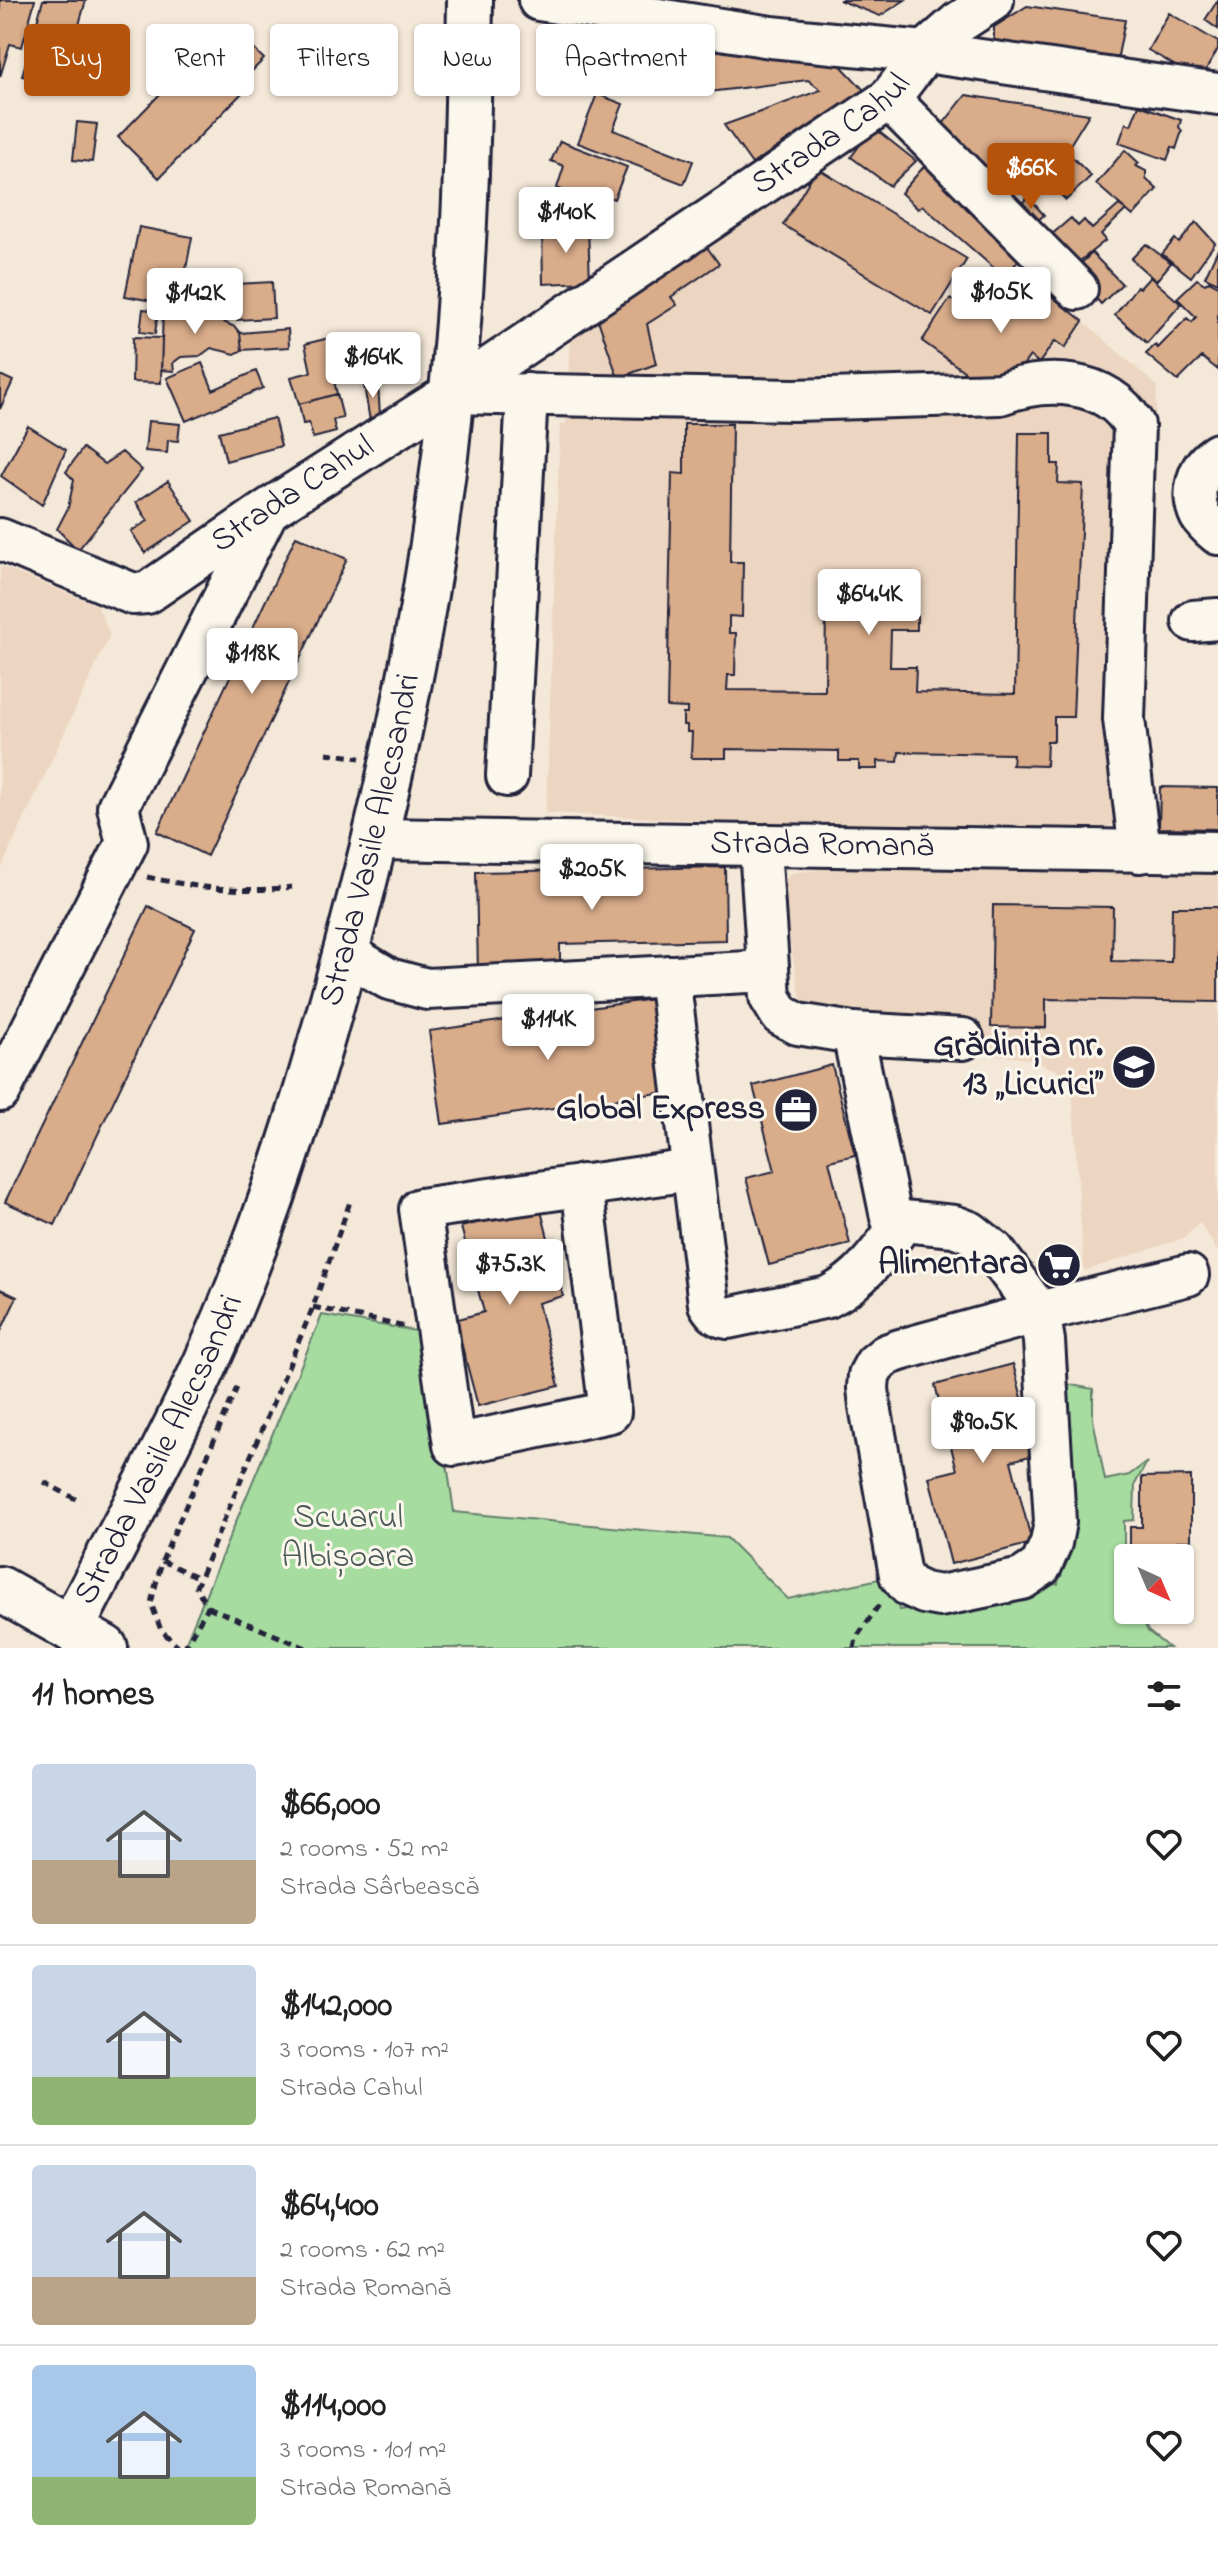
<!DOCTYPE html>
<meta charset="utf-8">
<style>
:root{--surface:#fff;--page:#f2f2f2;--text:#222;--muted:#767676;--line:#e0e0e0;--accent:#b45309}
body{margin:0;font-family:"Indie Flower",sans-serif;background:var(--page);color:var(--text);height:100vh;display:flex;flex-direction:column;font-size:30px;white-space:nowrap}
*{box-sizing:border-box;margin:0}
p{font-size:26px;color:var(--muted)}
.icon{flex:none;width:44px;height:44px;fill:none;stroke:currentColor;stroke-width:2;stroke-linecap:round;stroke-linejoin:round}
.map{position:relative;height:1648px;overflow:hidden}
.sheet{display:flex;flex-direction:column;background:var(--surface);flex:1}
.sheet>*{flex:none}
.hud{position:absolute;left:24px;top:24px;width:800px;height:72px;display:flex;gap:16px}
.needle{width:52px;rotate:136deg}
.buttons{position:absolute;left:1114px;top:1544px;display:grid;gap:16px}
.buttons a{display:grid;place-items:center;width:80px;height:80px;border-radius:8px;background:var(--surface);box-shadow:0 2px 6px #0004;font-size:40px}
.price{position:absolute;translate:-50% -68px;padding:0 18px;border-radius:8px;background:#fff;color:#222;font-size:26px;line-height:52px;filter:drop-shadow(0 2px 4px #0008)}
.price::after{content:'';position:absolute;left:50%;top:48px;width:24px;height:18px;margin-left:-12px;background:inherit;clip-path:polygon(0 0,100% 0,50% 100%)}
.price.current{background:var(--accent);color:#fff}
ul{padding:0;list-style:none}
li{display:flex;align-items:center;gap:24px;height:200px;padding:0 32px}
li+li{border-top:2px solid var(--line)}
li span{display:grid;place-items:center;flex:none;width:224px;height:160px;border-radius:8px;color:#555}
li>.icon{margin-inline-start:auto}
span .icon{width:96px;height:96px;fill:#fffc;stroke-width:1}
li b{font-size:34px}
h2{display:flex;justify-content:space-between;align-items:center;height:96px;padding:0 32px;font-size:34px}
.tag{padding:0 28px;border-radius:8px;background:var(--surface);box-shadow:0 2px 6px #0004;font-size:28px;line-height:72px}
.tag.current{background:var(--accent);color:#fff}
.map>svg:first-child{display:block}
.built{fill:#ecd6c1}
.green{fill:#a6dc9f;stroke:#647f6d;stroke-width:2}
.building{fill:#d9ac8a;stroke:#22223b;stroke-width:2}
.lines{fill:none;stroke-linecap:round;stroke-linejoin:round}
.minor-casing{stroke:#22223b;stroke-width:46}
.major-casing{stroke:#22223b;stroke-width:50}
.path{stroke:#22223b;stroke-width:5;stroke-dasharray:8 6;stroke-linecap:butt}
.minor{stroke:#fbf7ec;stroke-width:40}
.major{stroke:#fbf7ec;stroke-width:44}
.labels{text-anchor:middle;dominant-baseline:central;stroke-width:6;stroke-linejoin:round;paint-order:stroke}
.street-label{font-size:34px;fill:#22223b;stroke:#fbf7ec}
.poi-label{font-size:34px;font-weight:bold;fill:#22223b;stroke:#fbf7ec;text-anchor:end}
.park-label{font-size:34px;fill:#4a5a59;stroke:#fbf7ec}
</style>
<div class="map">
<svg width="1218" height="1648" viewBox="0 0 1218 1648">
<rect width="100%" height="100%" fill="#f4e8d8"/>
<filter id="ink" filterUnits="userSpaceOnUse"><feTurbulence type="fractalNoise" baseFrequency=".0125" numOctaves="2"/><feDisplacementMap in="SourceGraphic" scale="16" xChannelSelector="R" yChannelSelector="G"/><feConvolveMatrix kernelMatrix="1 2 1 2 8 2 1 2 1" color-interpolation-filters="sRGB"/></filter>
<g filter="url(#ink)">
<!-- built -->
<path class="built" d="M 817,168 L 967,259 L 945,294 L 950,299 L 972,311 L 985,291 L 1006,304 L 1083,321 L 1157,386 L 1147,594 L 1120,803 L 1112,824 L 1102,832 L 944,827 L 933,835 L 794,835 L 783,824 L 546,813 L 560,424 L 566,424 L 570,335 Z
M 0,566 L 97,605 L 110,635 L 0,871 Z
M 910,863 L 1218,865 L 1218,1252 L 1200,1223 L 1184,1238 L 1084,1271 L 1071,1076 L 1028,1059 L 903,1043 L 902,1025 L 802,1004 L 779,886 L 791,873 L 839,867 Z"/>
<!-- green -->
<path class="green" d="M 322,1315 L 428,1333 L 454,1512 L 727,1538 L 788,1599 L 893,1576 L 899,1610 L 1058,1584 L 1066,1384 L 1093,1389 L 1093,1419 L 1105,1480 L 1129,1475 L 1147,1462 L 1135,1484 L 1134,1520 L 1124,1521 L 1124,1582 L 1128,1591 L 1128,1610 L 1138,1610 L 1148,1631 L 1169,1648 L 194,1648 L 185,1644 Z"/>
<!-- building -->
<path class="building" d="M 0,0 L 35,0 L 22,47 L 10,44 L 0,77 Z
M 43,0 L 86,0 L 62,85 L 22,76 Z
M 839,0 L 905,0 L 880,16 Z
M 1218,0 L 1218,29 L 1205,20 Z
M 1027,6 L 1125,20 L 1117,61 L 994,43 L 994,27 Z
M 1169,13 L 1218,42 L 1218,49 L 1200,80 L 1148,50 Z
M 235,31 L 264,59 L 238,85 L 244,91 L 159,178 L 118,137 L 203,50 L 210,57 Z
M 699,38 L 828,52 L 864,90 L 752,164 L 724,125 L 821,90 L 808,80 L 691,94 Z
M 597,94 L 623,104 L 613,130 L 693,161 L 684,184 L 578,143 Z
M 966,95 L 1089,114 L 1065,153 L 1009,144 L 1003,151 L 1014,162 L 989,186 L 939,129 Z
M 1139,105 L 1181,120 L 1179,127 L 1182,131 L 1176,149 L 1172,147 L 1167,160 L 1119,143 L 1126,123 L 1131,125 Z
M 77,122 L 97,124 L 92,162 L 73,160 Z
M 873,127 L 916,161 L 890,186 L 851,157 Z
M 560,141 L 627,167 L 614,199 L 593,191 L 588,202 L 557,188 L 564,166 L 551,161 Z
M 1125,150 L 1139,163 L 1136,166 L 1146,171 L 1146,179 L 1157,189 L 1133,216 L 1096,184 Z
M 1068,153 L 1091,176 L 1066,200 L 1043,177 Z
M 927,163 L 1027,251 L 1004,277 L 922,205 L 918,209 L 901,193 Z
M 817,168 L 967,259 L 932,315 L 783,225 Z
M 1028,197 L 1044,215 L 1034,224 L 1018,207 Z
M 1119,205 L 1126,210 L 1101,234 L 1106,240 L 1070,269 L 1044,241 L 1071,218 L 1078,226 L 1084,220 L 1092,229 Z
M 1196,222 L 1215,243 L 1191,277 L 1162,254 L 1175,239 L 1179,243 Z
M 139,227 L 192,237 L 179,306 L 125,296 Z
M 588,227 L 590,282 L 543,284 L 542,228 Z
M 704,243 L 719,264 L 671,297 L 677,305 L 647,324 L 656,364 L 618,378 L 596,314 Z
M 1146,244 L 1171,263 L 1156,281 L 1131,259 Z
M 1218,249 L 1218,283 L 1205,277 Z
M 1092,253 L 1122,284 L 1101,304 L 1072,272 Z
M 1150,277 L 1181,304 L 1147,343 L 1115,315 L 1137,286 L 1140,288 Z
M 1197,279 L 1205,284 L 1209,281 L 1218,286 L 1218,370 L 1202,357 L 1178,381 L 1146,354 L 1155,345 L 1158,348 L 1187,318 L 1192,322 L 1196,317 L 1177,298 Z
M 272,282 L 274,318 L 237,320 L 235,284 Z
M 1041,288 L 1083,321 L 1065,348 L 1055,341 L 1039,363 L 1030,356 L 1015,376 L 993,392 L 922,341 L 950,299 L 972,312 L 985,291 L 1006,304 Z
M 143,309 L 158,311 L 155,334 L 140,332 Z
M 163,310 L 201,312 L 235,327 L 240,333 L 242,350 L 235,354 L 211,348 L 200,356 L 181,357 L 173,363 L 174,371 L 161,370 Z
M 288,329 L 289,347 L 242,350 L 240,333 Z
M 133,337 L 162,338 L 161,383 L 132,382 Z
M 333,337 L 340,365 L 331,367 L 337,394 L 299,404 L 291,377 L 311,372 L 305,344 Z
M 202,363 L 213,390 L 256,371 L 263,388 L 186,421 L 167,378 Z
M 0,375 L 13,381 L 0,409 Z
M 378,382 L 380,416 L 370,421 L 364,386 Z
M 337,394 L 343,418 L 333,420 L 336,432 L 313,438 L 309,423 L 303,424 L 299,404 Z
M 274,418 L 281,446 L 226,461 L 219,432 Z
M 148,421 L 180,424 L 178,441 L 168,440 L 167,453 L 145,451 Z
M 684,424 L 732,424 L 730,562 L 743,562 L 742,617 L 729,616 L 729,633 L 736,633 L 735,675 L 728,675 L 727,690 L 825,691 L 826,602 L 917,604 L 917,630 L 891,630 L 890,667 L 916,667 L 915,692 L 1015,694 L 1019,433 L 1052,433 L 1052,464 L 1059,464 L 1058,483 L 1083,484 L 1073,717 L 1054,717 L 1054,741 L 1047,741 L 1046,766 L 1012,765 L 1013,754 L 899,752 L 898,762 L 878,761 L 878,769 L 859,769 L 859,761 L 839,761 L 839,751 L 726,749 L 726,758 L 691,758 L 692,732 L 687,732 L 687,725 L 683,725 L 683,714 L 687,714 L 687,708 L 667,707 L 672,473 L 684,474 Z
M 28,426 L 66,450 L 42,505 L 1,476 Z
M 83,448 L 104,464 L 122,452 L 142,470 L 78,550 L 57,529 L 68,508 L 74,480 L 66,472 Z
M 168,481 L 194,521 L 145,553 L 131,531 L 148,521 L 136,502 Z
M 296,536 L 347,559 L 207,856 L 157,832 Z
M 1160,787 L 1218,788 L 1218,829 L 1159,828 Z
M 725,867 L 726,940 L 560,944 L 560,971 L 478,973 L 476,872 Z
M 993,905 L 1113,907 L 1112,961 L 1171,962 L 1172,907 L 1218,907 L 1218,1002 L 1046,999 L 1046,1028 L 991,1027 Z
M 148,906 L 195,929 L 55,1225 L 5,1202 Z
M 653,999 L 666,1092 L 442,1124 L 429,1031 Z
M 832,1065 L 855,1155 L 829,1161 L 850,1244 L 769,1265 L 746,1178 L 775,1171 L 753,1086 Z
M 540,1207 L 563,1296 L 538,1303 L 559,1386 L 478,1406 L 455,1320 L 484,1312 L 461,1227 Z
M 0,1289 L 17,1297 L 0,1333 Z
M 1013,1364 L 1037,1454 L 1011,1461 L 1032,1543 L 951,1564 L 929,1477 L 957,1470 L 935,1385 Z
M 1191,1476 L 1191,1541 L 1177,1541 L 1177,1558 L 1130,1558 L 1130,1527 L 1142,1527 L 1142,1477 Z"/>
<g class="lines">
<!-- minor casing -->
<g class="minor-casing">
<g id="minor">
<path d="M 539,0 L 771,37 L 925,52 L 1218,94"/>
<path d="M 889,99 L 1077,289"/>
<path d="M 452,393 L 794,400 L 1000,394 C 1045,377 1108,378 1134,425 L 1124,719 L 1140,852"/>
<path d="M 1218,454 C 1197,466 1190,494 1200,515 C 1204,522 1212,529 1218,534"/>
<path id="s1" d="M 0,539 L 133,594 L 147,593 L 268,510 L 452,393 L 889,99 L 925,52 L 958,23 L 993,0"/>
<path d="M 1193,621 L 1218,619"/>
<path d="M 507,776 L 527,394"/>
<path id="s2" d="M 376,839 L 1218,852"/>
<path d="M 760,847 L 770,997 L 781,1015 L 798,1024 L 853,1033 L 891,1217 L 903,1221 L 954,1226 L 970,1232 L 994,1251 L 1039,1312 L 1044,1341 L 1055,1522 L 1051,1543 L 1041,1566 L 1022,1579 L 940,1596 L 924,1593 L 909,1586 L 900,1575 L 870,1406 L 868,1388 L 869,1375 L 875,1364 L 886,1355 L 900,1350 L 1039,1312 L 1188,1275"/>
<path d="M 346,953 L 389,979 L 427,989 L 767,971"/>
<path d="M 669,976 L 709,1304 C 714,1312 718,1317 728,1318 L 828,1297 C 862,1280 881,1252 903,1221"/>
<path d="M 853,1033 L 963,1039"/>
<path d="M 0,1091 L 127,843 L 118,807 L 266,514"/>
<path d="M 582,1185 L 610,1412 L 454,1445 L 420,1209 L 691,1170"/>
</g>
</g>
<!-- major casing -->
<g class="major-casing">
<g id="major">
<path d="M 0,1589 L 105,1648"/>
<path id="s3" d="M 71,1629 C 125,1523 184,1419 230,1308 C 280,1187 317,1062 350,936 C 398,757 434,576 452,392 C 465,261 468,131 470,0"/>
</g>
</g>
<!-- path -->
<path class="path" d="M 327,753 L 360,758
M 147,877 C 198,888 239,893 292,887
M 313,1307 L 406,1327
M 44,1482 L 81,1502
M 162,1561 L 199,1578
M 208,1607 L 306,1648
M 180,1648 L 161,1630 L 151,1603 L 162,1561 L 238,1385
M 184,1648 L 208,1607 L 196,1587 L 313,1307 L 351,1199
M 854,1648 L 856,1638 L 881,1602"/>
<!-- minor -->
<use href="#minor" class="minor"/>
<!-- major -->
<use href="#major" class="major"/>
</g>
</g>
<!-- icons -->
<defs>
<g id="school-disc" transform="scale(2.3)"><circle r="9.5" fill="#22223b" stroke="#fbf7ec"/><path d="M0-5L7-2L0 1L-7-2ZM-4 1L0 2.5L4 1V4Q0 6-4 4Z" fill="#fff"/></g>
<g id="office-disc" transform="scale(2.3)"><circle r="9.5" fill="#22223b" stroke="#fbf7ec"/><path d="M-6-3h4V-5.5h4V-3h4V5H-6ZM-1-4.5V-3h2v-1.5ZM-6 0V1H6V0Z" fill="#fff"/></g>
<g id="supermarket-disc" transform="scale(2.3)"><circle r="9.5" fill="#22223b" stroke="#fbf7ec"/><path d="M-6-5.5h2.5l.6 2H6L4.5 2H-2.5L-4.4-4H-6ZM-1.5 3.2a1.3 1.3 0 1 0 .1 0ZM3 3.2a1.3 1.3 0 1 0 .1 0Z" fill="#fff"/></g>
</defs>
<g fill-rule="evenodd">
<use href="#school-disc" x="1134" y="1067"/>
<use href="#office-disc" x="796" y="1110"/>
<use href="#supermarket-disc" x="1059" y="1265"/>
</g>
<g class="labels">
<!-- street labels -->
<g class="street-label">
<text stroke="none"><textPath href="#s1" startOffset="982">Strada Cahul</textPath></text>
<text stroke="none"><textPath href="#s1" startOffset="334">Strada Cahul</textPath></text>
<text stroke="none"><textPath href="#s3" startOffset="848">Strada Vasile Alecsandri</textPath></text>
<text stroke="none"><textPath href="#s2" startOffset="446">Strada Romană</textPath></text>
<text stroke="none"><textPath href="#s3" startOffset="200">Strada Vasile Alecsandri</textPath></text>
</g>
<!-- poi labels -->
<g class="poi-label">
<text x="1103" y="1047">Grădinița nr.<tspan x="1103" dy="39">13 „Licurici”</tspan></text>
<text x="765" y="1110">Global Express</text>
<text x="1028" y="1265">Alimentara</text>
</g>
<!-- park labels -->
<g class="park-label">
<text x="348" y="1519">Scuarul<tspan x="348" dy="39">Albișoara</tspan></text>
</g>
</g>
</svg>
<div class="buttons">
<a><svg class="needle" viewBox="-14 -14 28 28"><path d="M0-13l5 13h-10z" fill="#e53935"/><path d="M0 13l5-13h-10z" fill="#767676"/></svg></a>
</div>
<b class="price current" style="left:1031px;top:211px">$66K</b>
<b class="price" style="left:566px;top:255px">$140K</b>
<b class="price" style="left:1001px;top:335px">$105K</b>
<b class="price" style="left:195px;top:336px">$142K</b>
<b class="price" style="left:373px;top:400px">$164K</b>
<b class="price" style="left:869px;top:637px">$64.4K</b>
<b class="price" style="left:252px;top:696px">$118K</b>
<b class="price" style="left:592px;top:912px">$205K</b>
<b class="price" style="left:548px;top:1062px">$114K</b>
<b class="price" style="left:510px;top:1307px">$75.3K</b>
<b class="price" style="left:983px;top:1465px">$90.5K</b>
<div class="hud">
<a class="tag current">Buy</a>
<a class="tag">Rent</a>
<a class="tag">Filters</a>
<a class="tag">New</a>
<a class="tag">Apartment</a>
</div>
</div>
<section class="sheet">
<h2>11 homes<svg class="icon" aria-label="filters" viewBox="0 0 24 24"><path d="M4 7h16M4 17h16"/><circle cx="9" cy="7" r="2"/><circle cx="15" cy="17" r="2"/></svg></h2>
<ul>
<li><span style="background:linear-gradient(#c9d6e8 60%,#b9a48a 0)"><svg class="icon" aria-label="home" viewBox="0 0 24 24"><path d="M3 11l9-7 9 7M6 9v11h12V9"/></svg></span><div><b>$66,000</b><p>2 rooms · 52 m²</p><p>Strada Sârbească</p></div><svg class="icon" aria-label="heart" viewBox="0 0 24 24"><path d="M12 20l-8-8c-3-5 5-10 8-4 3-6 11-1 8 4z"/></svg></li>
<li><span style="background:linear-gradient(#c9d6e8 70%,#8fb573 0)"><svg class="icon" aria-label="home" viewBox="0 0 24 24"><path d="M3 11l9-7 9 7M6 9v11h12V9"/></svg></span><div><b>$142,000</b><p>3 rooms · 107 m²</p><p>Strada Cahul</p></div><svg class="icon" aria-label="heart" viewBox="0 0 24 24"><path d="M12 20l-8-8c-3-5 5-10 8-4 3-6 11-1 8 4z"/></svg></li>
<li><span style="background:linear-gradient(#c9d6e8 70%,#b9a48a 0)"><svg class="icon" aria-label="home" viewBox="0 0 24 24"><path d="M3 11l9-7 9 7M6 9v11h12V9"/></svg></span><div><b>$64,400</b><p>2 rooms · 62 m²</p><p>Strada Romană</p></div><svg class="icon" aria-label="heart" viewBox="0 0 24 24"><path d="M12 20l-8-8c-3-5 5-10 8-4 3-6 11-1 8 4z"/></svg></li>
<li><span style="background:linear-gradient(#a9c7e8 70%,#8fb573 0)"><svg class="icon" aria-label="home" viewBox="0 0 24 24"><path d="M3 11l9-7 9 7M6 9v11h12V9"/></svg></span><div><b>$114,000</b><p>3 rooms · 101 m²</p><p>Strada Romană</p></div><svg class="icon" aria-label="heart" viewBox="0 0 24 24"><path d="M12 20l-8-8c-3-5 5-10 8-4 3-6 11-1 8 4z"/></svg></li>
</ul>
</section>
